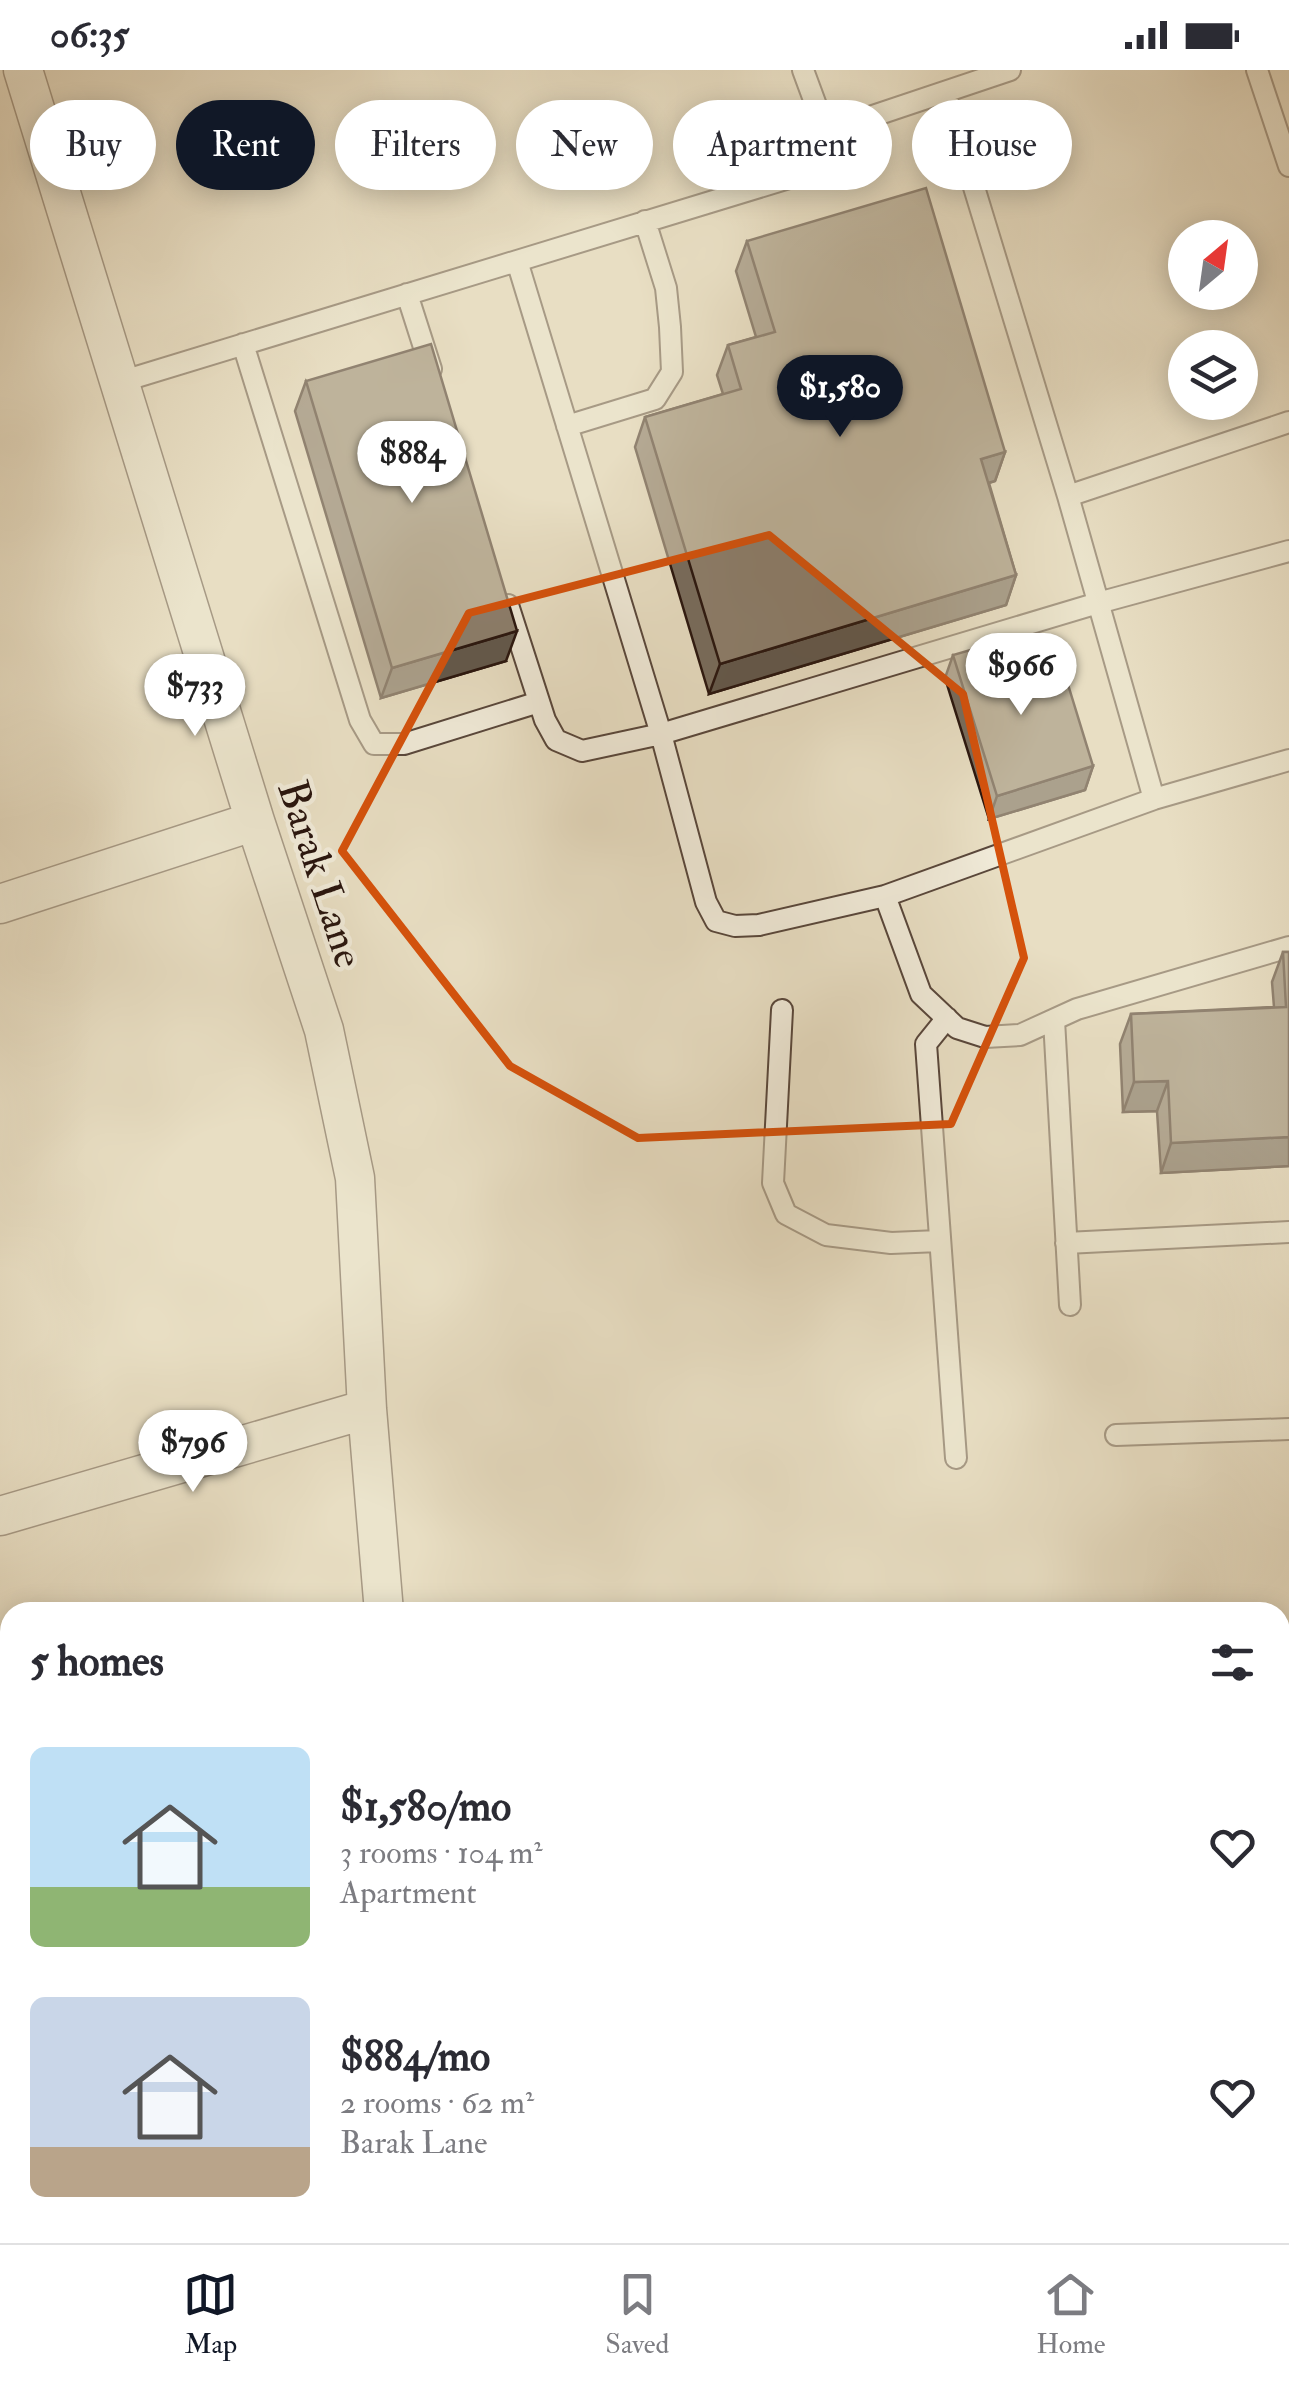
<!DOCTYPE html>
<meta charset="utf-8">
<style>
:root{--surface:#fff;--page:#f2f2f3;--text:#2b2b33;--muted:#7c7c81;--line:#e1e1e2;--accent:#111827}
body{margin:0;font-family:"IM FELL Double Pica",serif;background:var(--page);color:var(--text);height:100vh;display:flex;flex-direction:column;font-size:38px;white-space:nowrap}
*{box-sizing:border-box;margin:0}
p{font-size:32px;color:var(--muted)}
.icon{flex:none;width:55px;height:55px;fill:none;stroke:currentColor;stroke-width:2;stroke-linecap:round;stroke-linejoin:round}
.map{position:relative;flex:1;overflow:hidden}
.panel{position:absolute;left:0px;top:1532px;width:1290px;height:642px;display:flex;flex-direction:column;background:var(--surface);border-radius:30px 30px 0 0;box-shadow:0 5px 25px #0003}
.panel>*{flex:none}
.top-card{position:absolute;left:30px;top:30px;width:1230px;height:90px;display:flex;gap:20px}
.needle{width:65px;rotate:29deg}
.buttons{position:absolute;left:1168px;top:150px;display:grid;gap:20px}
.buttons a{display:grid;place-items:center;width:90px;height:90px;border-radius:50%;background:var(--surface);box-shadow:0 5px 25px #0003;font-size:50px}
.price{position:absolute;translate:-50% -85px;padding:0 22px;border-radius:35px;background:#fff;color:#222;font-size:32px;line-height:65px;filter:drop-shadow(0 2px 5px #0008)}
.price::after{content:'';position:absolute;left:50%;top:60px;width:30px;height:22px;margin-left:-15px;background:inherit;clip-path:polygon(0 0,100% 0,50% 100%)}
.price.on{background:var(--accent);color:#fff}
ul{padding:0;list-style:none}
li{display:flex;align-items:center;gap:30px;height:250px;padding:0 30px}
li span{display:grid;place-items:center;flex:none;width:280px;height:200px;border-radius:15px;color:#555}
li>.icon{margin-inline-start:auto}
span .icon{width:120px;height:120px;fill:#fffc;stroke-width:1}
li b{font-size:42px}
h2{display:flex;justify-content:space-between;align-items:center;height:120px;padding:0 30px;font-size:42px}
.chip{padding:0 35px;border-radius:45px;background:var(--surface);box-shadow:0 5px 25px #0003;font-size:35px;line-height:90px}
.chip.on{background:var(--accent);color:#fff}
.status{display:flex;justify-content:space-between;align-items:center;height:70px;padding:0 50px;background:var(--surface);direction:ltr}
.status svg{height:28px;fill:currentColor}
.tab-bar{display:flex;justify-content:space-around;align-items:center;height:140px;border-top:2px solid var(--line);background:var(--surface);font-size:28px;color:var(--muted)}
.tab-bar a{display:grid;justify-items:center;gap:5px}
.tab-bar .on{color:var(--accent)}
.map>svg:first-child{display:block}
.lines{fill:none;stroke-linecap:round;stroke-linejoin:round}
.stream{stroke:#756555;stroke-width:11}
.service-casing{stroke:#59473b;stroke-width:24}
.minor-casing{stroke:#59473b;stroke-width:41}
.service{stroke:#f0ead8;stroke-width:20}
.minor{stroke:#f0ead8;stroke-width:38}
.wall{fill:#786c5d;stroke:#29150e;stroke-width:2.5}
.shaded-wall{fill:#62584c;stroke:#29150e;stroke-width:2.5}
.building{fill:#8c7e6c;stroke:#29150e;stroke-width:2.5}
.marked{fill:none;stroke:#d5520c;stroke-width:8;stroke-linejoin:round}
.labels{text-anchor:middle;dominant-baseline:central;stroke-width:9;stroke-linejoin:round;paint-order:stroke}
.street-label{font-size:42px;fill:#29150e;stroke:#f0ead8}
</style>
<div class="status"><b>06:35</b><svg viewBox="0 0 49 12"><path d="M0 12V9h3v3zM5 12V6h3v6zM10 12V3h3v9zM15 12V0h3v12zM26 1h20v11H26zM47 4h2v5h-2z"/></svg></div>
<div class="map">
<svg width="1289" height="2173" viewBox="0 0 1289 2173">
<rect width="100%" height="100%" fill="#e8dec3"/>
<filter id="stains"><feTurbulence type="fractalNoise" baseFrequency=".002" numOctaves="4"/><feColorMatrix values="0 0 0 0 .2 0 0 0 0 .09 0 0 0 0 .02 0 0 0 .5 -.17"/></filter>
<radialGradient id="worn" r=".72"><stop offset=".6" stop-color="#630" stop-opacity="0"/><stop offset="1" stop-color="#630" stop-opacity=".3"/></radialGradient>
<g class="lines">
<!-- stream -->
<path class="stream" d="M 170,2165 L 174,2173"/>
<!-- service casing -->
<g class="service-casing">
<path id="service" d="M 803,0 L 831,76
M 1257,0 L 1289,96
M 945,22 L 1068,426 L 1154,729
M 517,191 L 661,664 L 706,832 L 716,851 L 735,856 L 759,855 L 885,826 L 1154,729 L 1289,690
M 407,224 L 431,299
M 243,274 L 360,650 L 374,674 L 404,674 L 539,632
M 120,312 L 789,108 L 867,48 L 1010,0
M 567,356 L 655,329 L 672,302 L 670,257 L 666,218 L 645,151
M 1068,426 L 1289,352
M 508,535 L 545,650 L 556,670 L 582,681 L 661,664 L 1098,533 L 1289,481
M 885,826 L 921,924 L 957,958 L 985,967 L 1020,965 L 1077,939 L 1289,877
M 782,940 L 773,1113 L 786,1144 L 826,1165 L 891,1173 L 939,1171
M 947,948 L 926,974 L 956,1388
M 1054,950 L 1070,1235
M 1066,1173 L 1289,1162
M 1116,1365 L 1289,1359
M 0,2048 L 10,2044"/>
</g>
<!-- minor casing -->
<g class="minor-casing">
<path id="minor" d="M 23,0 L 255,751 L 324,960 L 355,1108 L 367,1339 L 384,1542
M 0,834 L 255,751
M 0,1446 L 367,1339"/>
</g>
<!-- service -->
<use href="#service" class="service"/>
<!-- minor -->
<use href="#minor" class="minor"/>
</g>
<!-- wall -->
<path class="wall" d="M 747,171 L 1005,382 L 995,411 L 989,413 L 1016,505 L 1006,535 L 709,624 L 635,377 L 645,347 L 723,324 L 717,305 L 728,275 L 756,267 L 736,201 Z
M 306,311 L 506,591 L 381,628 L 295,341 Z
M 953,585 L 1027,606 L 1093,696 L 1085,720 L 989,749 L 945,608 Z
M 1283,882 L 1289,882 L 1289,1096 L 1161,1103 L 1157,1041 L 1123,1042 L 1120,974 L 1131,944 L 1274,937 L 1272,912 Z"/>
<!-- shaded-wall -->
<path class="shaded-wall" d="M 1005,382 L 995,411 L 970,418 L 981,389 Z
M 1016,505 L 1006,535 L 709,624 L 720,594 Z
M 517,561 L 506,591 L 381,628 L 392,598 Z
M 1093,696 L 1085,720 L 989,749 L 997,726 Z
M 1168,1011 L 1157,1041 L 1123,1042 L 1134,1012 Z
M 1289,1067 L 1289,1096 L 1161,1103 L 1171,1073 Z
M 1289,1816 L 1289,1831 L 1284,1844 L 1280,1845 L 1280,1818 Z"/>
<!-- building -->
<path class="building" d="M 926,118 L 1005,382 L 981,389 L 1016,505 L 720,594 L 645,347 L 741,319 L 728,275 L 775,262 L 747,171 Z
M 431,274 L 517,561 L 392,598 L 306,311 Z
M 1015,567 L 1027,606 L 1062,595 L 1093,696 L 997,726 L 953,585 Z
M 1283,882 L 1289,882 L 1289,1067 L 1171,1073 L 1168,1011 L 1134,1012 L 1131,944 L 1286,937 Z
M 1280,1746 L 1289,1787 L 1289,1816 L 1280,1818 Z"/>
<!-- marked area -->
<path d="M0 0H1289V2173H0ZM 769,465 L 963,624 L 1024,888 L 951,1054 L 638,1068 L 510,996 L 342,781 L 469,543 Z" fill="#e8dec3" fill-opacity=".55" fill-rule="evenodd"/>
<path class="marked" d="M 769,465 L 963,624 L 1024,888 L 951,1054 L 638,1068 L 510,996 L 342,781 L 469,543 Z"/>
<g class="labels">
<!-- street labels -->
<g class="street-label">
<text transform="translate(320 804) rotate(72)">Barak Lane</text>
</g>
</g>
<rect width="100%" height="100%" filter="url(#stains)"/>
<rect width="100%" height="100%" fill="url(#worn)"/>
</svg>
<div class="buttons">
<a><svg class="needle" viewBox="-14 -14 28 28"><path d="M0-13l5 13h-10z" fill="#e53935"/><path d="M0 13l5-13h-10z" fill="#7c7c81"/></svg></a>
<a><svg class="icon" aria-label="layers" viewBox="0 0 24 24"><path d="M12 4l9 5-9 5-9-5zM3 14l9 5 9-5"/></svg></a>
</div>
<b class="price on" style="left:840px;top:370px">$1,580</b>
<b class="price" style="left:412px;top:436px">$884</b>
<b class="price" style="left:1021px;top:648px">$966</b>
<b class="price" style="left:195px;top:669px">$733</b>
<b class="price" style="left:193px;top:1425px">$796</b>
<div class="top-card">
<a class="chip">Buy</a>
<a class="chip on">Rent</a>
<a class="chip">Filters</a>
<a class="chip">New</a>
<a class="chip">Apartment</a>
<a class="chip">House</a>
</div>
<section class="panel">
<h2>5 homes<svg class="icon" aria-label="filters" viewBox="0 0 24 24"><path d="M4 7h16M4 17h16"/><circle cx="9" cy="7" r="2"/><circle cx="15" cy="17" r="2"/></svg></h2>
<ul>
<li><span style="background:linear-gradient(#bfe0f5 70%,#8fb573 0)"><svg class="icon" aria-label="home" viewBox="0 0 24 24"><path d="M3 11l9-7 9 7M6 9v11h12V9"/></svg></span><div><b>$1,580/mo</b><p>3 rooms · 104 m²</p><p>Apartment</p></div><svg class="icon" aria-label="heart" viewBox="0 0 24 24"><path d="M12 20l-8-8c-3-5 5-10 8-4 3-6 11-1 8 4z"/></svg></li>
<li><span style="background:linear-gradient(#c9d6e8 75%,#b9a48a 0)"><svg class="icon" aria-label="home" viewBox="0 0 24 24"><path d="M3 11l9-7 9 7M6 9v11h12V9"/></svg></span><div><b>$884/mo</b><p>2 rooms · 62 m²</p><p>Barak Lane</p></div><svg class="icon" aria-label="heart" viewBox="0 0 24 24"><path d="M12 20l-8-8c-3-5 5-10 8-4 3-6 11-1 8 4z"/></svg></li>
</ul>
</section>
</div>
<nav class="tab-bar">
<a class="on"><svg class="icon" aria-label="map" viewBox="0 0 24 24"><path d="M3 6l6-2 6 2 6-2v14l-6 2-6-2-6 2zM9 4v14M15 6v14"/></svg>Map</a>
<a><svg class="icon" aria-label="saved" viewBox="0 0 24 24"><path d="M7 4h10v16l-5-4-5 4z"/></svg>Saved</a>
<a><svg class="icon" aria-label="home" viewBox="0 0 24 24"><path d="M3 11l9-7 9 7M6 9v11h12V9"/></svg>Home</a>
</nav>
